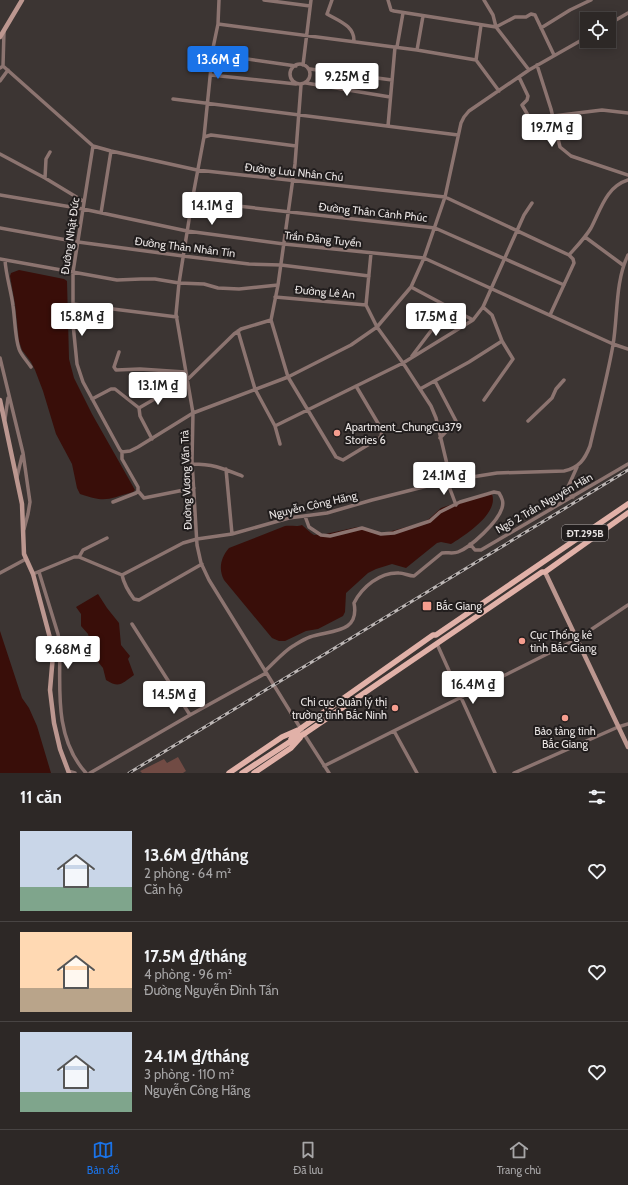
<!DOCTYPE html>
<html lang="vi">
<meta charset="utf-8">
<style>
:root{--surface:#2d2826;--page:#35302e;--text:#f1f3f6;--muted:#a7a6a7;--line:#484443;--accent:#1a73e8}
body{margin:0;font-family:Cabin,sans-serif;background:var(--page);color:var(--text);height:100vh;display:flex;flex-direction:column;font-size:15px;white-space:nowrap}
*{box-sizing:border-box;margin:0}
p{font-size:13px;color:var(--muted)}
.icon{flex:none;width:22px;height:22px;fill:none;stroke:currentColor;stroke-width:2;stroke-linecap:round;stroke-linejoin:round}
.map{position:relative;height:773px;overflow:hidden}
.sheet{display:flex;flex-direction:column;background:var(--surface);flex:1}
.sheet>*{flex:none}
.fabs{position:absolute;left:580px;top:12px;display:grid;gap:8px}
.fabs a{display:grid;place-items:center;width:36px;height:36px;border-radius:0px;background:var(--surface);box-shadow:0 2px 10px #0003,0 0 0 1px var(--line);font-size:20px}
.price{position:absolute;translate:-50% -34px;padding:0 9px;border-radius:4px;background:#fff;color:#222;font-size:13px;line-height:26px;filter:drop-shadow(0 1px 2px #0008)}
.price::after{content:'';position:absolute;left:50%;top:24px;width:12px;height:9px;margin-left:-6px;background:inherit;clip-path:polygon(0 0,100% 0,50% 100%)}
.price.active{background:var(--accent);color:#fff}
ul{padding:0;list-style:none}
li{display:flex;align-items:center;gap:12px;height:100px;padding:0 20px}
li+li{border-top:1px solid var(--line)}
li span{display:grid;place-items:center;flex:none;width:112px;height:80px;border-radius:0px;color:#555}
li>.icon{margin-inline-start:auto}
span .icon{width:48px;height:48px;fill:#fffc;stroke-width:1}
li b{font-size:17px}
h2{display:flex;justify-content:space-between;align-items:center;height:48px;padding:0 20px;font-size:17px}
.dock{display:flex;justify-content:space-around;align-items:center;height:56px;border-top:1px solid var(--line);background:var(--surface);font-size:11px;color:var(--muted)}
.dock a{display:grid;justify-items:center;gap:2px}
.dock .active{color:var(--accent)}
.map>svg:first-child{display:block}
.green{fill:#714b44}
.water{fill:#390e09}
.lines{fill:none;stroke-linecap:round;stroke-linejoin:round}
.street{stroke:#8c7470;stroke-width:3.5}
.secondary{stroke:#bc9790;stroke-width:4.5}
.primary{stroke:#e1b1a8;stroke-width:5.5}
.rail-casing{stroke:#bcb6b5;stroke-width:3}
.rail{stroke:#211d1d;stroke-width:1.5;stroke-dasharray:4.5;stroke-linecap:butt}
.poi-dot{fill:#f59d8e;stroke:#211d1d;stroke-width:1.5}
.labels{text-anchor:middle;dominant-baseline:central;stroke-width:4;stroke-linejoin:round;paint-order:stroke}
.shield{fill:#211d1d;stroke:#ada8a8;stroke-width:1}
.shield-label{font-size:10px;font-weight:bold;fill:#e9e4e3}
.street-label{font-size:11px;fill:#e9e4e3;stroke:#211d1d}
.poi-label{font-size:11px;fill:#e9e4e3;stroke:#211d1d;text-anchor:start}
</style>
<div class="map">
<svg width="628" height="773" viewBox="0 0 628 773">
<rect width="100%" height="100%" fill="#3c3533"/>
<!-- green -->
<path class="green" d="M 178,757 L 186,771 L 183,773 L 142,773 L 140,771 L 164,759 L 167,763 Z"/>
<!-- water -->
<path class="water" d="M 19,270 L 64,279 L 67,281 L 69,359 L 74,378 L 92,414 L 135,490 L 133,492 C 108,499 106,503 80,494 L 77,488 L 72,464 L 56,434 L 43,391 L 35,370 L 31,362 L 22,350 L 19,341 L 15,304 L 10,276 L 11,273 Z
M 488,492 L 492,494 C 499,513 466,535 451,544 L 441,542 L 437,543 L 406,568 L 392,564 L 376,569 L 368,573 L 346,593 L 345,612 L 343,616 L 318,629 L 306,631 L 285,641 L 279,641 L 272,638 L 224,580 C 218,569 221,557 229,548 L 285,526 C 291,525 297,527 302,525 L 311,533 L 314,535 L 326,534 L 357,527 L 373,533 L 381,534 L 421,523 L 429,519 L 441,508 Z
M 98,594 L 107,608 L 119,623 L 121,645 L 130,656 L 128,659 L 134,675 C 122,683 120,689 106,680 L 103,668 L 90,652 L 92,648 L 88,634 L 81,626 L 81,614 L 76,607 Z
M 0,631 L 22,698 L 29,708 L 37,726 L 51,773 L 0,773 Z"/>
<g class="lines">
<!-- street -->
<path class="street" d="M 219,0 L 218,24 L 213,48 L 204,137 L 192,201 L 179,283 L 176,314 L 193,413 L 192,461 L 197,545 L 201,563 L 209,580 L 304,734 L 329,773
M 264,0 L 310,6
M 332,0 L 327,14 C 339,21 355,26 354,42
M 388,0 L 391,10 L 394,11 L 496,27 L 529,70
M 484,0 L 493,15 L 496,27 L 515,17 L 526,17 L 531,14 L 535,15 L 554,55
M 218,24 L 417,50 L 476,60 L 499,91
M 609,24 L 628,13
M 541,28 L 570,10 L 591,0
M 397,47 L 403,13
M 417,50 L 423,16
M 213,54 L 296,66
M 476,60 L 481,25
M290 74a10 10 0 1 1 20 0a10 10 0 1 1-20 0Z
M 303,65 L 311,0
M 537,65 L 551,109 L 560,147 L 571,156 L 628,175
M 3,66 L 93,146 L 111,151 L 197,170 L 445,197 L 569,255 L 573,259 L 574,263 L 550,315
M 0,68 L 3,66 L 4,31
M 310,69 L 392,80
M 211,75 L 296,84
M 519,77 L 528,96 L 527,100 L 522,105 L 529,117
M 0,81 L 8,70
M 306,83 L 390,97
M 301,85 L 295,164 L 278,285 L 271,320 L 288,377 L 336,457 L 343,460 L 381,437 L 382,430 L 356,386
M 173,99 L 458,135
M 553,116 L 602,110 L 628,113
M 388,126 L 395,47
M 204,137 L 211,135 L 296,146
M 93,146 L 73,272 L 73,324 L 77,364 L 83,382 L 120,450 L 122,452 L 130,451 L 138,447 L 193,413 L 288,377 L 351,345 L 377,327 L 411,287 L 424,258 L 445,197 L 461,123 L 464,117 L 469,111 L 529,70 L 587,37
M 0,154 L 45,178 L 83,201
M 45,178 L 46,159 L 50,152
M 0,195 L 83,209 L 187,231 L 284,244 L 424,258 L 613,344 L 628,349
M 192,201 L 435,228 L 564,285
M 101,213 L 111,151
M 0,228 L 78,242 L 183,256 L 249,264 L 281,265 L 369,276
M 585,237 L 623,265
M 569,255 C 577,246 585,238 591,228 C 601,209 606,187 628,180
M 0,259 L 117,280 L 141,279 L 155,279 L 179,283 L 204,284 L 218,288 L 239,289 L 278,285
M 5,260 C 6,276 11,290 13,306 C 15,319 15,338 19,349 C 21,355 27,361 31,367
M 411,287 L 473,320
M 275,297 L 366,305 L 377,327 L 403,363 L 431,406 L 436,418 L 451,481
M 73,304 L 177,317
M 366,305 L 371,253
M 483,307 L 492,315 L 502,341 L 513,359 L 484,400
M 238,331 L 255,389 L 275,426 L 280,444
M 119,352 L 114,367 L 116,370 L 140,369 L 185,372
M 412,356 L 449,307
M 0,358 L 23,453 L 30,502 L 28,514 L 24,529
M 435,381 L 456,421 L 440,438
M 420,389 L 469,362 L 502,341
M 92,399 L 111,389 L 115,389 L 139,408
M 5,419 L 8,398
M 528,421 L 552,398 L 556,389 L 564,380
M 275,426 L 403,363 L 473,320 L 483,307 L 524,215 L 532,203
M 152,439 L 140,416 L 139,408 L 187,380 L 234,334 L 241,329 L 271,320
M 192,464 C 213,464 222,468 242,476
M 226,469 L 232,534
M 17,477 L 22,456
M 447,481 L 456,505
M 138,491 L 144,498 L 194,488
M 573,497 L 570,494 L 568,487 L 577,467
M 113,502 L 136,493 L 138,491 L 138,487 L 122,459 L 122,452
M 470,544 L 475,550 L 481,550 L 628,464
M 79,557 L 83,550 L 107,538
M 39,572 L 58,634 L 60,644 C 60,688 54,738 86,773
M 0,573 L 26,559
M 33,574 L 74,557 L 79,557 L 122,575 L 183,543 L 197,539 L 232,534 L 289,518 L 327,513 L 372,500 L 447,481 L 497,473 L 564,471 C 579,468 585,459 590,446 C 598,412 607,379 613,345 C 618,315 615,282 628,255
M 122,575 C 124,584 128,591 134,599 L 139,600 L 202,564
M 132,624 L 190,715
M 437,644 L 495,773
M 265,671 C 274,663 283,652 293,646 C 298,643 304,639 310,637 C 330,630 360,634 354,603 C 362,587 380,572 399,573 C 404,573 409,576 414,576 L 442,553 C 447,552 453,554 458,552 C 471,547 498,522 502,508 C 504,502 502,498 499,493 L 494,492 L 460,502 L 440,512 L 430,521 L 394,533 L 381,534 L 362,528 L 330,536 L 321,535 L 309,527 L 305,516
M 394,731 L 417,773
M 324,766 L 577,639 L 628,605
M 68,771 L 75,773
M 90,773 L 190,715 L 266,673
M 514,773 L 618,727 L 628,724"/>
<!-- secondary -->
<path class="secondary" d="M 0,37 L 22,0
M 0,400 L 22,504 L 24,554 L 33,574 L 50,638 L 53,655 L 50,690 L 54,723 L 60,749 L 69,773
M 545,572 L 628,747"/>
<!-- primary -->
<path class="primary" d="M 291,739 L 300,729 L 433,635 L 436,635 L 628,504
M 229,773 L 282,737 L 298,730
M 242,773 L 288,743 L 304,734 L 542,572 L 545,572 L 628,513
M 254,773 L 291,748 L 300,738"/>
<!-- rail casing -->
<g class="rail-casing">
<path id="rail" d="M 129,773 L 628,470"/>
</g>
<!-- rail -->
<use href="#rail" class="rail"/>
</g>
<!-- markers -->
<g class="poi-dot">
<circle cx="337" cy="433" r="4"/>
<rect x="422" y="601" width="10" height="10" rx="2"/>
<circle cx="522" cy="641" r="4"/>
<circle cx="395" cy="708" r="4"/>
<circle cx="565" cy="718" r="4"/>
</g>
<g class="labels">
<!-- shield labels -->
<rect class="shield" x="562" y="525" width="46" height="16" rx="3"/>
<g class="shield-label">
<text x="585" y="533">ĐT.295B</text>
</g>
<!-- street labels -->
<g class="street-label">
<text transform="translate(294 172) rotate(6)">Đường Lưu Nhân Chú</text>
<text transform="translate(373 212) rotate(6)">Đường Thân Cảnh Phúc</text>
<text transform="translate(70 236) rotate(-82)">Đường Nhật Đức</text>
<text transform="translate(323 239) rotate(6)">Trần Đăng Tuyển</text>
<text transform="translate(185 247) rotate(7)">Đường Thân Nhân Tín</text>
<text transform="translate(325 292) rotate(5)">Đường Lê An</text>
<text transform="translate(186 480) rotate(-92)">Đường Vương Văn Trà</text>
<text transform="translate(544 503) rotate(-30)">Ngõ 2 Trần Nguyên Hãn</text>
<text transform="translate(313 505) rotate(-13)">Nguyễn Công Hãng</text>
</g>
<!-- poi labels -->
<g class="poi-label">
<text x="345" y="427">Apartment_ChungCu379<tspan x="345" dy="13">Stories 6</tspan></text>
<text x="436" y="606">Bắc Giang</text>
<text x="530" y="635">Cục Thống kê<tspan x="530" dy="13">tỉnh Bắc Giang</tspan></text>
<text x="387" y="702" text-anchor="end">Chi cục Quản lý thị<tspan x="387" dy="13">trường tỉnh Bắc Ninh</tspan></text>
<text x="565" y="731" text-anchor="middle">Bảo tàng tỉnh<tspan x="565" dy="13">Bắc Giang</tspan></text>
</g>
</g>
</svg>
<div class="fabs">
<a><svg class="icon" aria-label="locate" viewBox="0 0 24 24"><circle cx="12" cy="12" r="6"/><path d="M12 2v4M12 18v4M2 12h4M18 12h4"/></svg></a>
</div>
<b class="price active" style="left:218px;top:80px">13.6M ₫</b>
<b class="price" style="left:347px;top:97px">9.25M ₫</b>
<b class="price" style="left:552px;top:148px">19.7M ₫</b>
<b class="price" style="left:212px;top:226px">14.1M ₫</b>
<b class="price" style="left:82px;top:337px">15.8M ₫</b>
<b class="price" style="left:436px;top:337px">17.5M ₫</b>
<b class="price" style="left:158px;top:406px">13.1M ₫</b>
<b class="price" style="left:444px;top:496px">24.1M ₫</b>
<b class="price" style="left:68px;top:670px">9.68M ₫</b>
<b class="price" style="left:473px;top:705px">16.4M ₫</b>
<b class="price" style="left:174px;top:715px">14.5M ₫</b>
</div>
<section class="sheet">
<h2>11 căn<svg class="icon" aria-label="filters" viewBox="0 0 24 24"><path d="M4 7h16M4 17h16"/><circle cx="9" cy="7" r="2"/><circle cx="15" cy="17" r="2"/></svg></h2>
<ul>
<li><span style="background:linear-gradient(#c9d6e8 70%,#7fa58c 0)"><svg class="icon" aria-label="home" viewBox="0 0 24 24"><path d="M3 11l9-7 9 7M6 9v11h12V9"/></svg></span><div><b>13.6M ₫/tháng</b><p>2 phòng · 64 m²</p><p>Căn hộ</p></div><svg class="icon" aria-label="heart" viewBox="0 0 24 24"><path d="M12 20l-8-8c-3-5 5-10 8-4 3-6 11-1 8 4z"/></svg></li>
<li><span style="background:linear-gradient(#ffd9b3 70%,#b9a48a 0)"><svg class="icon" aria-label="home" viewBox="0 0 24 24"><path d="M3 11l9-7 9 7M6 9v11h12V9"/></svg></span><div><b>17.5M ₫/tháng</b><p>4 phòng · 96 m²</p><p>Đường Nguyễn Đình Tấn</p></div><svg class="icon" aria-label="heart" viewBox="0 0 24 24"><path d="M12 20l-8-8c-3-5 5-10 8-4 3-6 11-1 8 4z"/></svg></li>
<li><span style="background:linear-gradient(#c9d6e8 75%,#7fa58c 0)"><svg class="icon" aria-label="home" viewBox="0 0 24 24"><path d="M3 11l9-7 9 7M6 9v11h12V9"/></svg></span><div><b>24.1M ₫/tháng</b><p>3 phòng · 110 m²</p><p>Nguyễn Công Hãng</p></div><svg class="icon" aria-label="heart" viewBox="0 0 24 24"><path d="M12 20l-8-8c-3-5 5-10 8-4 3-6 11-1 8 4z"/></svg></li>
</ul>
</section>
<nav class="dock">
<a class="active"><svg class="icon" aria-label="map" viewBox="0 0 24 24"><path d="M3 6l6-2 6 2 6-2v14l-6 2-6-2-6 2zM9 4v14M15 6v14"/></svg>Bản đồ</a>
<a><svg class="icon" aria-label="saved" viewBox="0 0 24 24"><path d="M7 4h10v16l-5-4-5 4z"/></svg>Đã lưu</a>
<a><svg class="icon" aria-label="home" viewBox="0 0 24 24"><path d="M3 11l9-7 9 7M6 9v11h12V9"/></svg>Trang chủ</a>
</nav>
